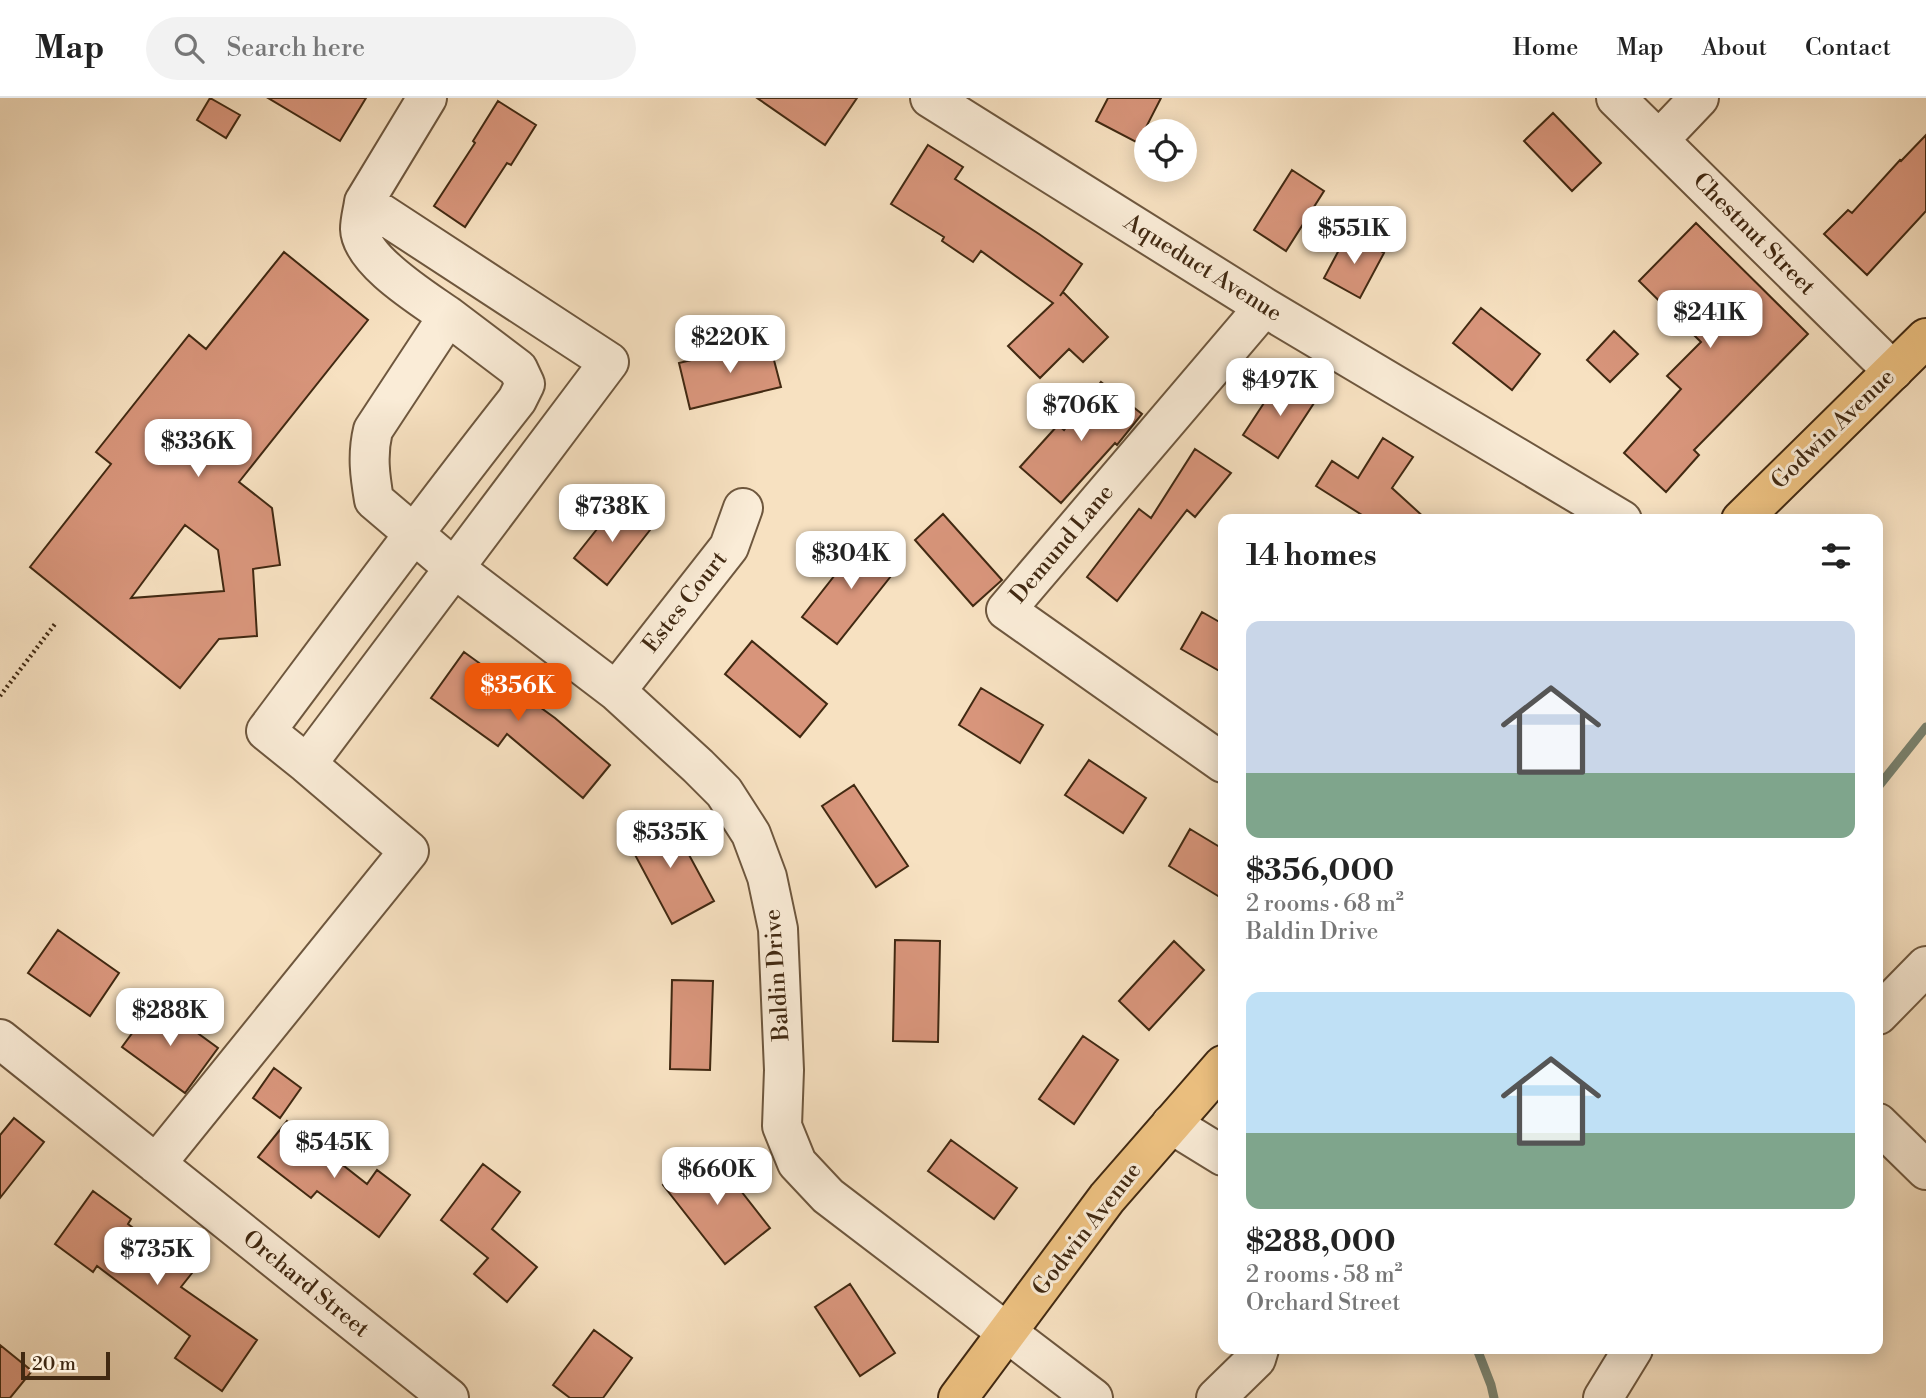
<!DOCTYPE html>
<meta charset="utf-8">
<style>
:root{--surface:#fff;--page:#f2f2f2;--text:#222;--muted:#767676;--line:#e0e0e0;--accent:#ea580c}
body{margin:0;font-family:"Libre Bodoni",serif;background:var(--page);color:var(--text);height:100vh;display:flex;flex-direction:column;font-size:26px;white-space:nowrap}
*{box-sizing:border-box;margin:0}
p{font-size:23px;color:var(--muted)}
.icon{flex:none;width:38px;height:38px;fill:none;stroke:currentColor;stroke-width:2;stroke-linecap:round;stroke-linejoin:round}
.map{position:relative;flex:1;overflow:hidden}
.details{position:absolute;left:1218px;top:416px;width:665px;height:840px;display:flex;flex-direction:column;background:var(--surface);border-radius:14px;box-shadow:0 4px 18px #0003}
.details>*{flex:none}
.controls{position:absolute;left:1134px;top:21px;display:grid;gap:14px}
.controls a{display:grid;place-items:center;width:63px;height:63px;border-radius:50%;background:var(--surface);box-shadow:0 4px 18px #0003;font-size:35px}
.scale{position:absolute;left:21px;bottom:18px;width:89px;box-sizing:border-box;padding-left:7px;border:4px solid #412912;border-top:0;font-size:19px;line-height:24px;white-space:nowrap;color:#412912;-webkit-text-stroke:5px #faecd7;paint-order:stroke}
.price{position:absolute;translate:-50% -60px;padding:0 16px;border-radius:14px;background:#fff;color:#222;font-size:23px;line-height:46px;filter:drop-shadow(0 2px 4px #0008)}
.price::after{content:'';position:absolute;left:50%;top:42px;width:21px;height:16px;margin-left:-10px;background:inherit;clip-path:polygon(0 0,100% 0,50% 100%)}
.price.on{background:var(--accent);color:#fff}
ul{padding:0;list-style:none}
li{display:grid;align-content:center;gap:14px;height:371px;padding:0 28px}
li span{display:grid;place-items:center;height:217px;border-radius:14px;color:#555}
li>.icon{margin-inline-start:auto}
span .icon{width:126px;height:126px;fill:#fffc;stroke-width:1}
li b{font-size:30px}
h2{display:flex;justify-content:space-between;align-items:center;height:84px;padding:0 28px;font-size:30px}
header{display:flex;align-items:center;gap:42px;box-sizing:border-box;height:98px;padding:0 35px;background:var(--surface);border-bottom:2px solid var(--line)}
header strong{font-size:33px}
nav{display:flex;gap:38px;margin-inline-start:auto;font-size:24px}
.search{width:490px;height:63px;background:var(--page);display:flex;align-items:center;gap:18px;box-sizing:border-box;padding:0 24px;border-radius:38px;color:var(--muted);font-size:26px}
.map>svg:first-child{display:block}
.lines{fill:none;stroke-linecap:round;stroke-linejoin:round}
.stream{stroke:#79826f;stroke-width:9}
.building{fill:#d8957b;stroke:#412912;stroke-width:2;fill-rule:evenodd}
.minor-casing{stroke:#6e573e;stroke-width:42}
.major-casing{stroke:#412912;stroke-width:42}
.path{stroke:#412912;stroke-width:4.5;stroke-dasharray:2 3.5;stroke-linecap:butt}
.minor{stroke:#faecd7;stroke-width:38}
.major{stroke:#ecc080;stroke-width:38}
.labels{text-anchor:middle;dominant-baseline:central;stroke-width:6;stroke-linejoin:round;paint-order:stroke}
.street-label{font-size:23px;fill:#412912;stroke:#faecd7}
</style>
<header>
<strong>Map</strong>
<div class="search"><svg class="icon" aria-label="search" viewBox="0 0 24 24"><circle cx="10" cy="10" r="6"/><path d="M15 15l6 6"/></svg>Search here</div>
<nav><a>Home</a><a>Map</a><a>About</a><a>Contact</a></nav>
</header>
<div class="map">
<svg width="1926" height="1300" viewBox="0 0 1926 1300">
<rect width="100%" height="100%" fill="#f7e1c1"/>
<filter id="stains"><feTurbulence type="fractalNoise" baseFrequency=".00286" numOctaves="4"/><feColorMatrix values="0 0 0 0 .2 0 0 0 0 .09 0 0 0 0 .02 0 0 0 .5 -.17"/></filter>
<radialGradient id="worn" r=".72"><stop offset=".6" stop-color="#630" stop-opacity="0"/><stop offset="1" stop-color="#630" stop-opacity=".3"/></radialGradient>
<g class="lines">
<!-- stream -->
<path class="stream" d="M 1878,689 L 1926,629
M 1477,1251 L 1491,1287 L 1494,1300"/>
</g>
<!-- building -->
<path class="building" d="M 210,0 L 240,17 L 226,40 L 197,22 Z
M 268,0 L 366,0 L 340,43 Z
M 757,0 L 857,0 L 825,47 Z
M 1108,0 L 1161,0 L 1138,45 L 1096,23 Z
M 498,3 L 536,27 L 511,67 L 507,65 L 465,129 L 434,108 L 475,45 L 473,43 Z
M 1553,15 L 1601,65 L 1572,93 L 1524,43 Z
M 1926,37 L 1926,113 L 1867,177 L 1824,136 L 1848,112 L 1852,115 L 1900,62 L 1901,63 Z
M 928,47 L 963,69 L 955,81 L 1039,136 L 1082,166 L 1060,198 L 1063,194 L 1108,239 L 1083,264 L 1069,251 L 1040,280 L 1008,248 L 1053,205 L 981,153 L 973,164 L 942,143 L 944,139 L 891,106 Z
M 1292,72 L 1324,93 L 1286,153 L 1254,132 Z
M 1696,125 L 1808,236 L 1694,352 L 1699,357 L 1666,394 L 1624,355 L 1681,291 L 1667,278 L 1701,244 L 1639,183 Z
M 1348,135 L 1384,155 L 1360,200 L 1324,180 Z
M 284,154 L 368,222 L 239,384 L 272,410 L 280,467 L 253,471 L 257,538 L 219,541 L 180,590 L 30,469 L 111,366 L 96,354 L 189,237 L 206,251 ZM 185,427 L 218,452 L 224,493 L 131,500 Z
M 1481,210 L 1540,256 L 1512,292 L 1453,245 Z
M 1614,233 L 1638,256 L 1610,284 L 1587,262 Z
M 769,243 L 781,289 L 690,311 L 679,265 Z
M 1281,279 L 1316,302 L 1278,360 L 1243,337 Z
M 1101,284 L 1142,316 L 1117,347 L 1115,345 L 1061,405 L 1020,369 L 1058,327 L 1064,332 Z
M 1383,340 L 1413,359 L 1392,390 L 1427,422 L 1370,422 L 1316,388 L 1332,363 L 1358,380 Z
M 1195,351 L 1231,375 L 1195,419 L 1187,412 L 1117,503 L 1087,479 L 1139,411 L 1151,420 Z
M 617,406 L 650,432 L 607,487 L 574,460 Z
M 943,416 L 1002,482 L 973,508 L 915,442 Z
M 864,440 L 899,468 L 837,546 L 802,519 Z
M 1202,514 L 1223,526 L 1223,575 L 1181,551 Z
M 752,543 L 827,606 L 800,639 L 725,576 Z
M 464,554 L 555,620 L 610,667 L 583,700 L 507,636 L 498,648 L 431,600 Z
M 981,590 L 1043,627 L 1020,665 L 959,627 Z
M 1089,662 L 1146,700 L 1123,735 L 1065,697 Z
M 854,687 L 908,768 L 876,789 L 822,708 Z
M 668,718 L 714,803 L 672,826 L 626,740 Z
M 1190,731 L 1223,751 L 1223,801 L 1169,768 Z
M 58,832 L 119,875 L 90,918 L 28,875 Z
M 895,842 L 940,843 L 938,944 L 893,943 Z
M 1174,843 L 1204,872 L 1149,932 L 1119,903 Z
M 672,882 L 713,883 L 710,972 L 670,971 Z
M 155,904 L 218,950 L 185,995 L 122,949 Z
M 1083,938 L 1118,962 L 1074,1026 L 1039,1001 Z
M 274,970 L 301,990 L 280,1020 L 253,1000 Z
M 14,1020 L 44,1044 L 0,1100 L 0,1037 Z
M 287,1023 L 367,1086 L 377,1072 L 410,1097 L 379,1139 L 317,1093 L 311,1100 L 258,1059 Z
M 951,1042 L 1017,1090 L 994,1121 L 928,1073 Z
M 709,1052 L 770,1130 L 725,1166 L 663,1087 Z
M 483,1066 L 520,1094 L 492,1131 L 537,1169 L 507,1204 L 474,1176 L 488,1160 L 441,1122 Z
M 93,1093 L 131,1121 L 128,1126 L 192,1175 L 181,1189 L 257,1242 L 222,1293 L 175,1260 L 190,1238 L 97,1168 L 93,1174 L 55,1146 Z
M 850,1186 L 895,1255 L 860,1278 L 815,1209 Z
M 594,1232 L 632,1260 L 603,1300 L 570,1300 L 553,1287 Z
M 0,1247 L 32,1273 L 10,1300 L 0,1300 Z"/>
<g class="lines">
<!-- minor casing -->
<g class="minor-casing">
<path id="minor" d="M 930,0 L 1264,209 L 1622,422
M 1616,0 L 1893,273
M 1659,42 L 1699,0
M 364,104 C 363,112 360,122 360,131 C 361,163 424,201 448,218
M 616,593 L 729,449 L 743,410
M 1223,665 L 1006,512 L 1264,209
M 307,666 L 266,633 C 349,522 431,411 517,302 L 525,286 L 518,271 L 448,218 L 373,332 C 367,357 370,378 374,402 L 454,470 L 616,593 L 698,668 L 724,694 L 751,736 L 767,779 L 778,831 L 784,972 L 782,1028 L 797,1065 L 828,1098 L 1093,1300
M 1878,917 L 1926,868
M 0,941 L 449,1300
M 1878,1025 L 1926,1072
M 1171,1026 L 1223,1058
M 156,1066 L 409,753 L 307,666 L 609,264 L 364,104 L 427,0
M 1216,1300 L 1256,1261 L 1259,1251
M 1603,1300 L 1633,1251"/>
</g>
<!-- major casing -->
<g class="major-casing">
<path id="major" d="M 1741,422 L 1926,240
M 958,1300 L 1107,1100 L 1223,967"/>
</g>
<!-- path -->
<path class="path" d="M 0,598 L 55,526"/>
<!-- minor -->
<use href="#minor" class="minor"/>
<!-- major -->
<use href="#major" class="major"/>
</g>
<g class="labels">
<!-- street labels -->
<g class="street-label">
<text transform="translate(1754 136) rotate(45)">Chestnut Street</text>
<text transform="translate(1203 170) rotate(32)">Aqueduct Avenue</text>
<text transform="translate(1833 331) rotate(-44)">Godwin Avenue</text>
<text transform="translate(1062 446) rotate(-50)">Demund Lane</text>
<text transform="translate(685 504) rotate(-52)">Estes Court</text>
<text transform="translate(777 877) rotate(-94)">Baldin Drive</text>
<text transform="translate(1087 1131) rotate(-52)">Godwin Avenue</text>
<text transform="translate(306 1186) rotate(39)">Orchard Street</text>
</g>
</g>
<rect width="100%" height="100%" filter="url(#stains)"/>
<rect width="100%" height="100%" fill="url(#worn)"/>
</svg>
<div class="controls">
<a><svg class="icon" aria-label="locate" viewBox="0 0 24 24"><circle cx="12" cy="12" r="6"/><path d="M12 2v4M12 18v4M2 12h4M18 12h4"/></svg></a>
</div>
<div class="scale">20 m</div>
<b class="price" style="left:1354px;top:168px">$551K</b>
<b class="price" style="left:1710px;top:252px">$241K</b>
<b class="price" style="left:730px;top:277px">$220K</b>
<b class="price" style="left:1280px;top:320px">$497K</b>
<b class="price" style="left:1081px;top:345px">$706K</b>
<b class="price" style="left:198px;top:381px">$336K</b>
<b class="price" style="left:612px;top:446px">$738K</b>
<b class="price" style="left:851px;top:493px">$304K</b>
<b class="price on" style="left:518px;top:625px">$356K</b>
<b class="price" style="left:670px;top:772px">$535K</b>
<b class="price" style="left:170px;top:950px">$288K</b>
<b class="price" style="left:334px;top:1082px">$545K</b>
<b class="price" style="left:717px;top:1109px">$660K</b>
<b class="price" style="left:157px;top:1189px">$735K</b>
<section class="details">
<h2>14 homes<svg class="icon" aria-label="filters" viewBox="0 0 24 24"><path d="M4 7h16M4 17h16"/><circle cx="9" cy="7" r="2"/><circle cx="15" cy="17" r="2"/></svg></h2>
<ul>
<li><span style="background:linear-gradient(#c9d6e8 70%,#7fa58c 0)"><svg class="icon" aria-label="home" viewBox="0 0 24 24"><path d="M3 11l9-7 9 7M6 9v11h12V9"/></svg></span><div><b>$356,000</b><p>2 rooms · 68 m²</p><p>Baldin Drive</p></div></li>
<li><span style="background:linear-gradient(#bfe0f5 65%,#7fa58c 0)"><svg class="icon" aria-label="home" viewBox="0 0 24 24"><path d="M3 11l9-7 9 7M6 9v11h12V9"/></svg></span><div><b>$288,000</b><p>2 rooms · 58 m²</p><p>Orchard Street</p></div></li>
</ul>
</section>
</div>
